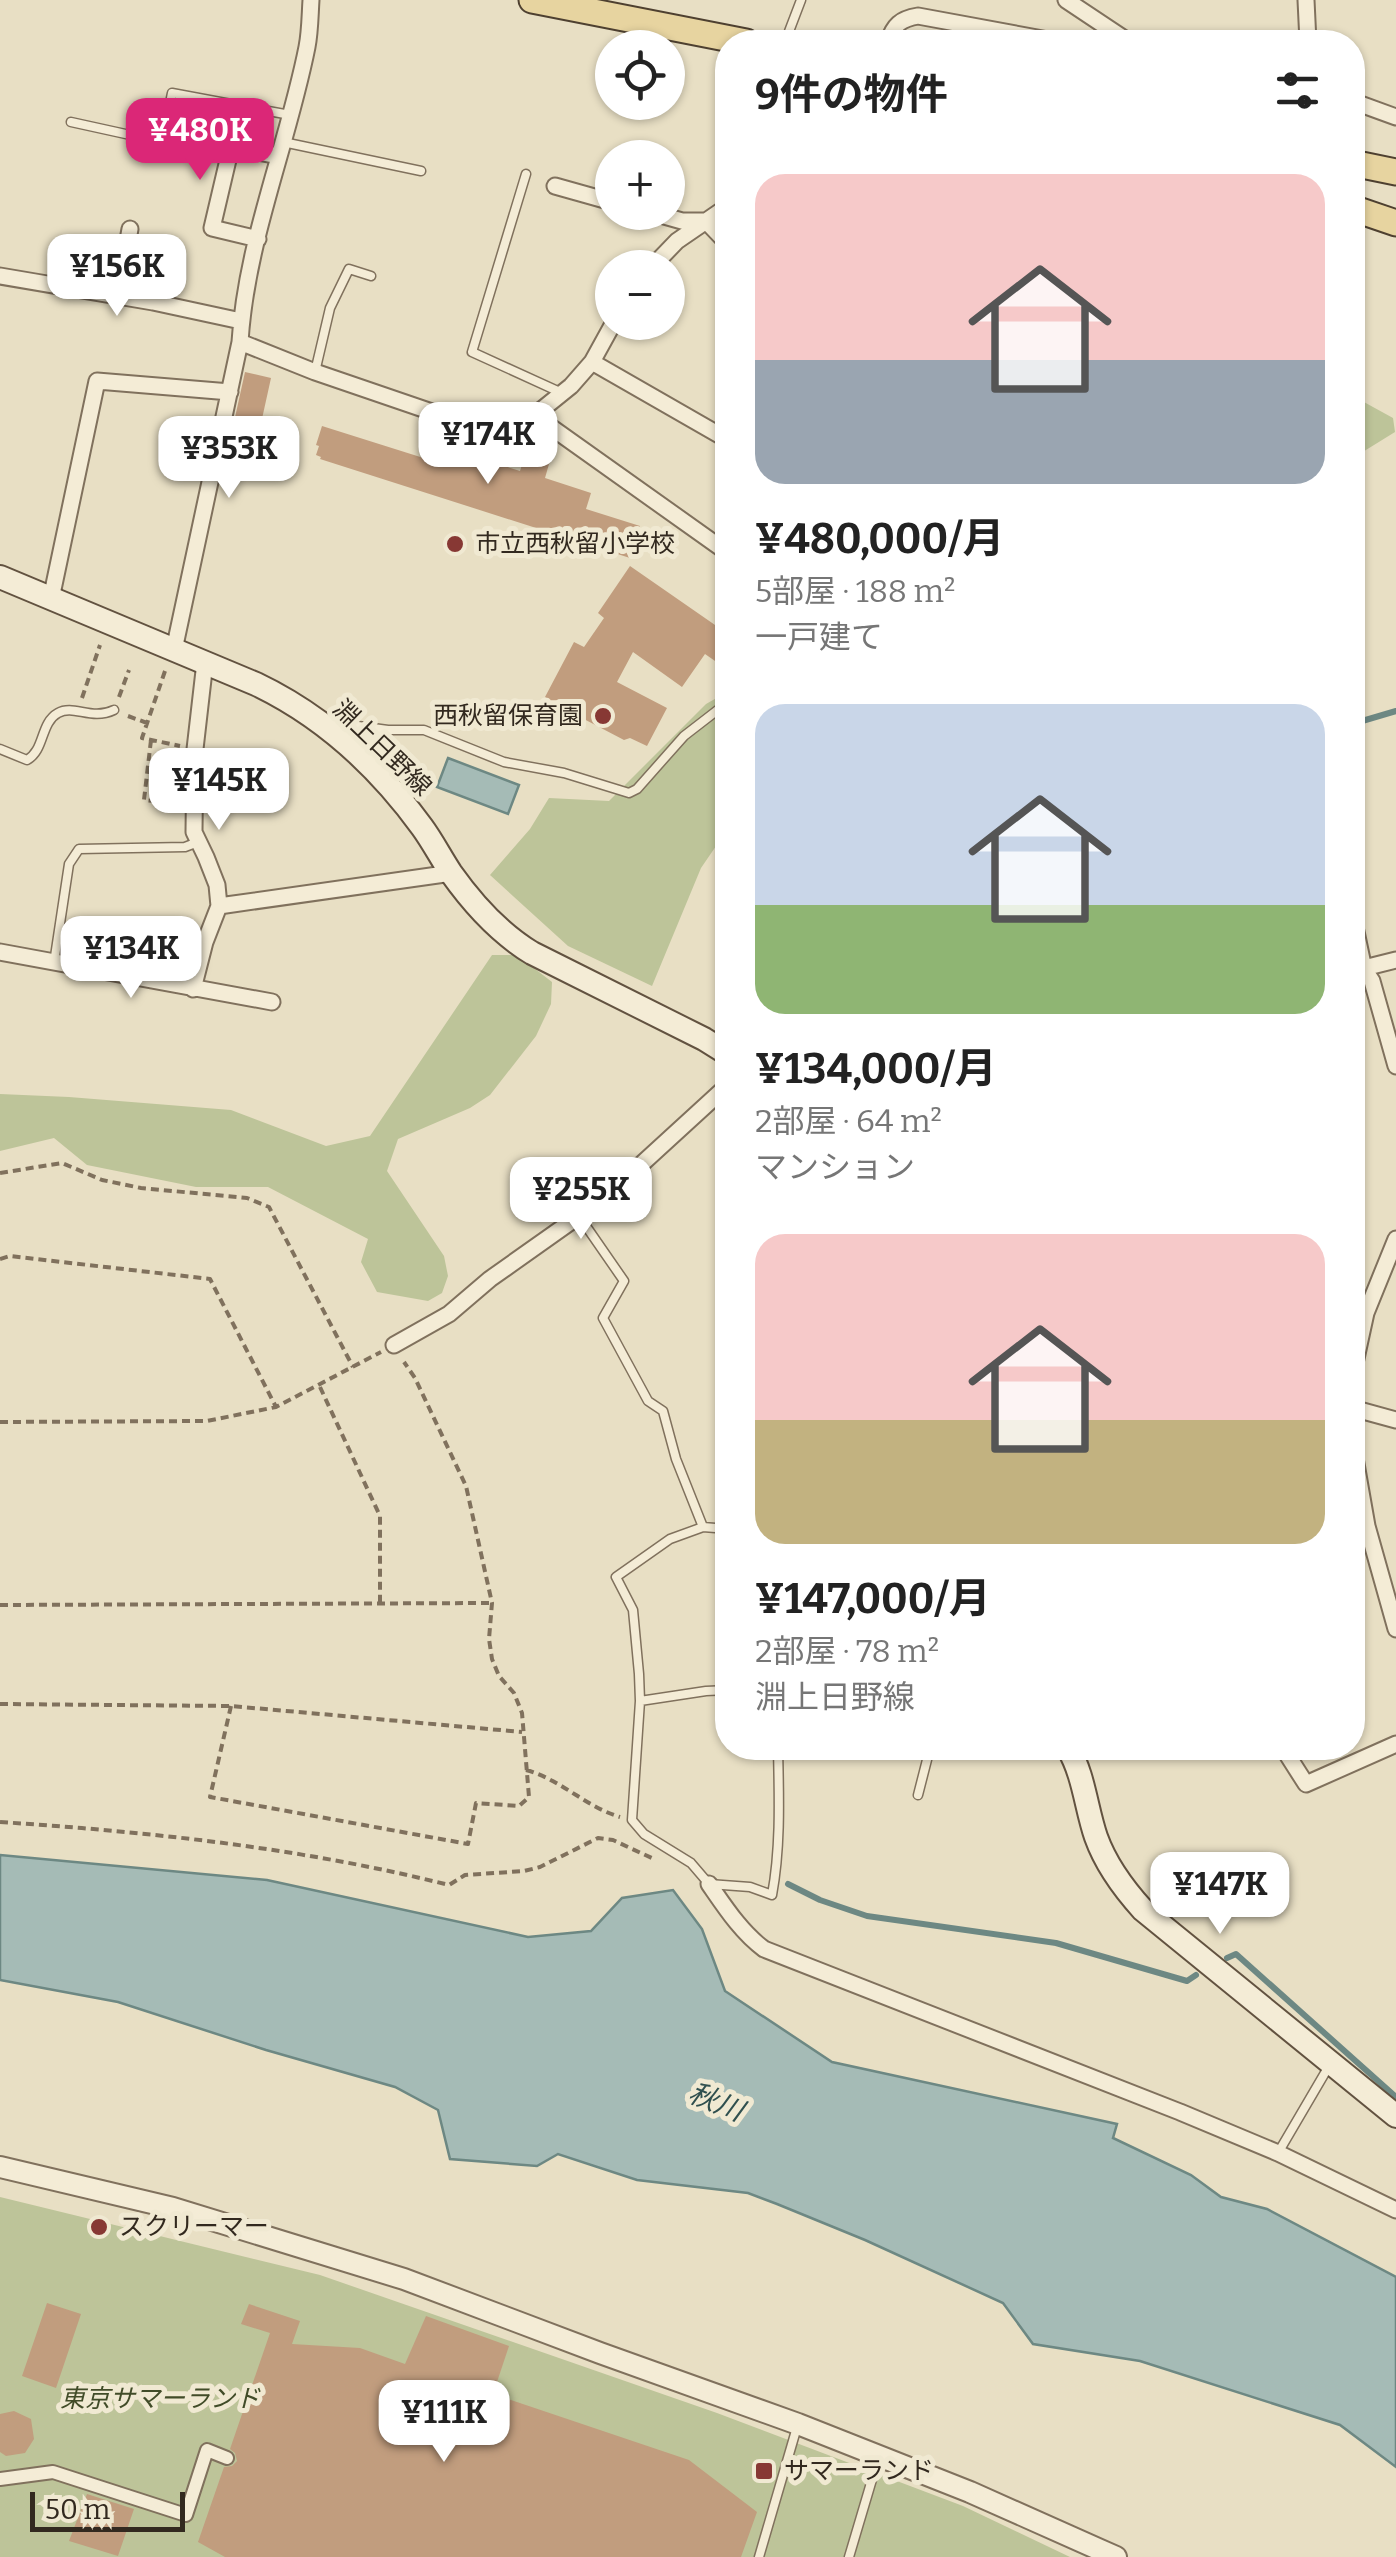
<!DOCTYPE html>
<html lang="ja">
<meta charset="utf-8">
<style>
:root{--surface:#fff;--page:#f6f6f6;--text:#222;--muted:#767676;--accent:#db2777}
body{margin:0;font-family:Bitter,"Noto Sans JP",serif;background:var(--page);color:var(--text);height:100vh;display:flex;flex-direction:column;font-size:38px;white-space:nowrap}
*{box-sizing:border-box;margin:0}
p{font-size:32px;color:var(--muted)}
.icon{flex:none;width:55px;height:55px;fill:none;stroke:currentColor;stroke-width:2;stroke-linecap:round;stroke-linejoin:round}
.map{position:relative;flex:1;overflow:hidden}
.sheet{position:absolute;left:715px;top:30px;width:650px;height:1730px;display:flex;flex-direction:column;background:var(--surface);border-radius:40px;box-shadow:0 2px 8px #0004}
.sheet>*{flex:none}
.tools{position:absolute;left:595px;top:30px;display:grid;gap:20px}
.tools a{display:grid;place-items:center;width:90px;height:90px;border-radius:50%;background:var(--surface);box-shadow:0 2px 8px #0004;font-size:50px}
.scale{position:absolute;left:30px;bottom:25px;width:155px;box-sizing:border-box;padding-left:10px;border:5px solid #32291f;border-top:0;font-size:28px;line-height:35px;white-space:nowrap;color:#32291f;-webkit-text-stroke:8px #f0e9d2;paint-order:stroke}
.price{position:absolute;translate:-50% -85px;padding:0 22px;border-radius:20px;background:#fff;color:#222;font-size:32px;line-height:65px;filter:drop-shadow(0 2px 5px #0008)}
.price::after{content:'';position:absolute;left:50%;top:60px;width:30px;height:22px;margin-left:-15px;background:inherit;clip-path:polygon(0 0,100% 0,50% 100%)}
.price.on{background:var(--accent);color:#fff}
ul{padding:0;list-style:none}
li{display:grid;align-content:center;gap:20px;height:530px;padding:0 40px}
li span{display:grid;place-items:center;height:310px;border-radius:30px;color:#555}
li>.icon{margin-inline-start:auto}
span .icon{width:180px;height:180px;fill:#fffc;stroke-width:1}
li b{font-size:42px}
h2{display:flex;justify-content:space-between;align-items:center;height:120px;padding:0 40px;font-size:42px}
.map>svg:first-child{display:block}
.green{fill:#bdc499}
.water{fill:#a5bbb6;stroke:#6d8883;stroke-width:2.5}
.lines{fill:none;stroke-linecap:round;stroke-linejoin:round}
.stream{stroke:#6d8883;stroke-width:6}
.building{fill:#c19d7e}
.service-casing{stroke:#80715d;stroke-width:11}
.pedestrian-casing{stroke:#80715d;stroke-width:16}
.minor-casing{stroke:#80715d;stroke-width:19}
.tertiary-casing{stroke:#80715d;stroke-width:24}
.secondary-casing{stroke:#625240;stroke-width:26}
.primary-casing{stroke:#4e4030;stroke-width:29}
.path{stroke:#80715d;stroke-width:4;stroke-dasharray:8 5;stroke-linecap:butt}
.service{stroke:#f4ecd6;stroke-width:8}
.pedestrian{stroke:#f4ecd6;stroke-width:12}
.minor{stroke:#f4ecd6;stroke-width:15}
.tertiary{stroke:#f4ecd6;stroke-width:20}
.secondary{stroke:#f4ecd6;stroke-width:22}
.primary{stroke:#e7d4a0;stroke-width:25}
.poi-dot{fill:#873834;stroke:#f0e9d2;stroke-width:4}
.labels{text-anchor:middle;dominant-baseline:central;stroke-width:10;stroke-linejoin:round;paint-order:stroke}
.poi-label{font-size:25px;fill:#32291f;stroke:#f0e9d2;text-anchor:start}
.street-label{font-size:25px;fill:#32291f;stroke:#f0e9d2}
.park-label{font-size:25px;font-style:italic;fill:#414c28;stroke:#f0e9d2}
.water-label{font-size:28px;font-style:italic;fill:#30504f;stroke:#f0e9d2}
</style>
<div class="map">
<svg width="1396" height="2557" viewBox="0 0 1396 2557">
<rect width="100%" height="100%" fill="#e8dfc4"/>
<!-- green -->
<path class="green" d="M 1353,396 L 1393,418 L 1395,432 L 1353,458 Z
M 727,692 L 727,830 L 701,868 L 652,986 L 568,946 L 490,875 L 530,829 L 549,798 L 609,801 L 706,704 Z
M 492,955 L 517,955 L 552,982 L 551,1004 L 536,1036 L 490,1095 L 470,1108 L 398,1139 L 387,1171 L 444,1256 L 448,1276 L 442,1293 L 428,1301 L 377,1292 L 361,1262 L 368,1239 L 268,1187 L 196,1187 L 87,1165 L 54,1138 L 0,1151 L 0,1094 L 69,1097 L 231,1110 L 326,1146 L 370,1136 Z
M 0,2197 L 320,2275 L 717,2413 L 963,2506 L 1070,2557 L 0,2557 Z"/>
<!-- water -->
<path class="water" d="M 448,758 L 519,785 L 508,814 L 437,787 Z
M 0,1855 L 267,1880 L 528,1937 L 591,1931 L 622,1898 L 673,1890 L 702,1929 L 725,1991 L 832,2062 L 1117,2124 L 1113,2138 L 1191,2175 L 1221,2197 L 1267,2209 L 1396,2277 L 1396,2467 L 1340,2425 L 1140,2361 L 1033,2344 L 1003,2303 L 865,2240 L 777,2204 L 748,2193 L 637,2180 L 558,2154 L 537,2166 L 450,2159 L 438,2110 L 395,2087 L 266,2050 L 118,2002 L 0,1980 Z"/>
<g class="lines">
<!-- stream -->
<path class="stream" d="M 1352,724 L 1396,711
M 788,1884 L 820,1900 L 867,1916 L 1056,1943 L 1187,1981 L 1196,1975
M 1227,1958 L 1236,1954 L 1396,2097"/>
</g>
<!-- building -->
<path class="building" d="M 245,372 L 271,378 L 258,437 L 232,431 Z
M 322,426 L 433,461 L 438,445 L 520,471 L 531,436 L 555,443 L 545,478 L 591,493 L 586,509 L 640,526 L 630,558 L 320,459 L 321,457 L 316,455 L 319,446 L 316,445 Z
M 630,566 L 728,634 L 728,670 L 705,654 L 682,687 L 633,652 L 617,682 L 667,708 L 647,746 L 630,738 L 624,740 L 580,717 L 562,721 L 547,713 L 544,707 L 548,699 L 545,697 L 574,642 L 584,647 L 604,618 L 598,613 Z
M 47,2303 L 81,2314 L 56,2388 L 22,2376 Z
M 249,2304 L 300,2321 L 292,2344 L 360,2348 L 405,2364 L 426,2316 L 509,2346 L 493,2394 L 689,2460 L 757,2512 L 741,2557 L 225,2557 L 198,2542 L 224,2467 L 232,2466 L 237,2461 L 235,2453 L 230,2449 L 270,2333 L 241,2324 Z
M 14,2411 L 31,2419 L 34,2439 L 25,2453 L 6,2456 L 0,2452 L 0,2414 Z
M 87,2494 L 134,2509 L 118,2556 L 69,2541 Z"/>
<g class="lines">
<!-- service casing -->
<g class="service-casing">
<path id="service" d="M 785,42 L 801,0
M 71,122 L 162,142 L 172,93 L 290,115
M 283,142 L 421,171
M 526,174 L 472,352 L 562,393
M 315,372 L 330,308 L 349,269 L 371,276
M 339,732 L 358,726 L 388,730 L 424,730 L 504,762 L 564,773 L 629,793 L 637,789 L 684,736 L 728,702
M 0,749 L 27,760 C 45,750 40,723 58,713 C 74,704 91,721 114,710
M 54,963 L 69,864 L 79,849 L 185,847 L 198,842
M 579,1216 L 624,1281 L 603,1318 L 648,1401 L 663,1411 L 676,1459 L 703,1527
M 728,1529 L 703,1527 L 670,1539 L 616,1577 L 633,1610 L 639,1674 L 640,1701 L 632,1820 L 644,1834 L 691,1863 L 709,1884 L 750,1887 L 772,1895 C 781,1846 779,1796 778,1748
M 640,1701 L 706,1691 L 728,1690
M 918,1795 L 930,1748
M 1278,2153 L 1329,2066
M 759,2557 L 797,2427
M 849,2557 L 879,2456"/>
</g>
<!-- pedestrian casing -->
<g class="pedestrian-casing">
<path id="pedestrian" d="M 0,2479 L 53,2472 L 186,2515 L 207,2450 L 227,2458"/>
</g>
<!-- minor casing -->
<g class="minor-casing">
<path id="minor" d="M 1066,0 L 1129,42
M 1306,0 L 1308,42
M 888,42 C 894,25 900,19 918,16 L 1059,42
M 1352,101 L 1396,117
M 555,186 L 612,202
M 650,212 L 682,221 L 706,221 L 728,244
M 258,239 L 212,228 L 231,147 L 279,156
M 651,268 L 677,241 L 728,206
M 0,276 L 153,302 L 241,321
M 118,296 L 130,229
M 240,342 L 315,372 L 502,436 L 514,432 L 571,386 L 592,362 L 614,322
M 592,362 L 728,440
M 534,415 L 728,553
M 51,599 L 97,381 L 230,392
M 174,650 L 240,342 C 246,242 288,144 307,47 C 310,32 310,15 311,0
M 219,906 L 452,873
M 1352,913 L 1364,969 L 1372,981 L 1396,1066
M 0,952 L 272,1002
M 1352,971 L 1396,960
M 193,989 L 205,942 L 219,906 L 217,885 L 206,857 L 194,832 L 195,749 L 205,662
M 394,1345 L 449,1314 L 490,1279 L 579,1216 L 634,1171 L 728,1085
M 1352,1377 L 1366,1313 L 1396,1239
M 1352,1408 L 1396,1420
M 1352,1441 L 1367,1526 L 1396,1629
M 1283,1748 L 1306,1784 L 1396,1744
M 709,1884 C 725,1907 741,1932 764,1949 L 1180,2112 L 1278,2153 L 1396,2210"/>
</g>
<!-- tertiary casing -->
<g class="tertiary-casing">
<path id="tertiary" d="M 0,2167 L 173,2208 L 404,2279 L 600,2353 L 798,2424 L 970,2492 L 1116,2557"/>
</g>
<!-- secondary casing -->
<g class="secondary-casing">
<path id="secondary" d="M 0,577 L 256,684 C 323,716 379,768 422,827 C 433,842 441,858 451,873 C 473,904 499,933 532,953 L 704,1039 L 728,1054
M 1068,1748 C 1084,1775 1086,1808 1096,1837 C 1106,1865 1123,1888 1143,1910 L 1396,2116"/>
</g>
<!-- primary casing -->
<g class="primary-casing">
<path id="primary" d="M 532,0 L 746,42
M 1352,163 L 1396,172
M 1352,208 L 1396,223"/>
</g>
<!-- path -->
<path class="path" d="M 165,671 L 142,738 L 180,746
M 119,697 L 129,670
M 82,698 L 100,645
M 128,716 L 147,723
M 151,740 L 144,800 L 179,803
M 0,1173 L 62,1163 L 102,1180 L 141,1188 L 247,1198 L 269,1207 L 353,1367
M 0,1259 L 10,1256 L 210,1279 L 276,1407
M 320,1387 L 380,1516 L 380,1604
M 0,1422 L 207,1421 L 276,1407 L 381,1352
M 0,1605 L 490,1603
M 0,1704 L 231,1706 L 522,1732
M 231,1706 L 210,1797 L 468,1844 L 476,1803 L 519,1806 L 529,1797 L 522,1713 L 514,1693 L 499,1676 L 492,1659 L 489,1639 L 492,1603 L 466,1486 L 415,1378 L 404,1362
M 526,1770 C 560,1779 586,1807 620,1817
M 0,1822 C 151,1832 302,1848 449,1885 L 465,1875 L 524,1871 L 540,1867 L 598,1838 L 613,1840 L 656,1860"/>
<!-- service -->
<use href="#service" class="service"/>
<!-- pedestrian -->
<use href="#pedestrian" class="pedestrian"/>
<!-- minor -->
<use href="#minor" class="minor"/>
<!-- tertiary -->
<use href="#tertiary" class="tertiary"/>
<!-- secondary -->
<use href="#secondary" class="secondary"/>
<!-- primary -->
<use href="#primary" class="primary"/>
</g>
<!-- markers -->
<g class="poi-dot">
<circle cx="455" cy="544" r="10"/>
<circle cx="603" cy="716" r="10"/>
<circle cx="99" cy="2227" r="10"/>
<rect x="754" y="2461" width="20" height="20" rx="5"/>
</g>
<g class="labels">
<!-- poi labels -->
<g class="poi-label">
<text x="475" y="544">市立西秋留小学校</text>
<text x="583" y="716" text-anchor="end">西秋留保育園</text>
<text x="119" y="2227">スクリーマー</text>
<text x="784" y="2471">サマーランド</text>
</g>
<!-- street labels -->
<g class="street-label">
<text transform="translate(382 748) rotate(44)">淵上日野線</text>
</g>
<!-- park labels -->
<g class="park-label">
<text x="160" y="2399">東京サマーランド</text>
</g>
<!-- water labels -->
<g class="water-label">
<text transform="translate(716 2102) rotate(22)">秋川</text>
</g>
</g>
</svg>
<div class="tools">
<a><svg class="icon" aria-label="locate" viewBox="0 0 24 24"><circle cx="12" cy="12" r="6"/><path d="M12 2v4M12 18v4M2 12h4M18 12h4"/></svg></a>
<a>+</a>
<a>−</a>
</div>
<div class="scale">50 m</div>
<b class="price on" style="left:200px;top:183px">¥480K</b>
<b class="price" style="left:117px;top:319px">¥156K</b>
<b class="price" style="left:488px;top:487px">¥174K</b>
<b class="price" style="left:229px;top:501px">¥353K</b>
<b class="price" style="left:219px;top:833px">¥145K</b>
<b class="price" style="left:131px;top:1001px">¥134K</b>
<b class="price" style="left:581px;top:1242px">¥255K</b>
<b class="price" style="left:1220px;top:1937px">¥147K</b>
<b class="price" style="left:444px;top:2465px">¥111K</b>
<section class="sheet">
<h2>9件の物件<svg class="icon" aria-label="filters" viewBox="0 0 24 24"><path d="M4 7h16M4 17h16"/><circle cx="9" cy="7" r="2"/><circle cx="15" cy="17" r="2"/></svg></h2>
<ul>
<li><span style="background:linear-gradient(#f6c9c9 60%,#9aa5b1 0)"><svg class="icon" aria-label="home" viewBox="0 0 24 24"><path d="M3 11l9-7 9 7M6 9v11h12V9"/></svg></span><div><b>¥480,000/月</b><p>5部屋 · 188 m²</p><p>一戸建て</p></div></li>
<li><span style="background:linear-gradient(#c9d6e8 65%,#8fb573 0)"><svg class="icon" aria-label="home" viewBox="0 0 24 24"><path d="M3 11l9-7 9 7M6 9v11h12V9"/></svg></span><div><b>¥134,000/月</b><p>2部屋 · 64 m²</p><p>マンション</p></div></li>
<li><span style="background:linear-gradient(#f6c9c9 60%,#c2b280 0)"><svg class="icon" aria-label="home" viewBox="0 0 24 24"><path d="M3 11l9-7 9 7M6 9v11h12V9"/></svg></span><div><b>¥147,000/月</b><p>2部屋 · 78 m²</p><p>淵上日野線</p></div></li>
</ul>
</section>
</div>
